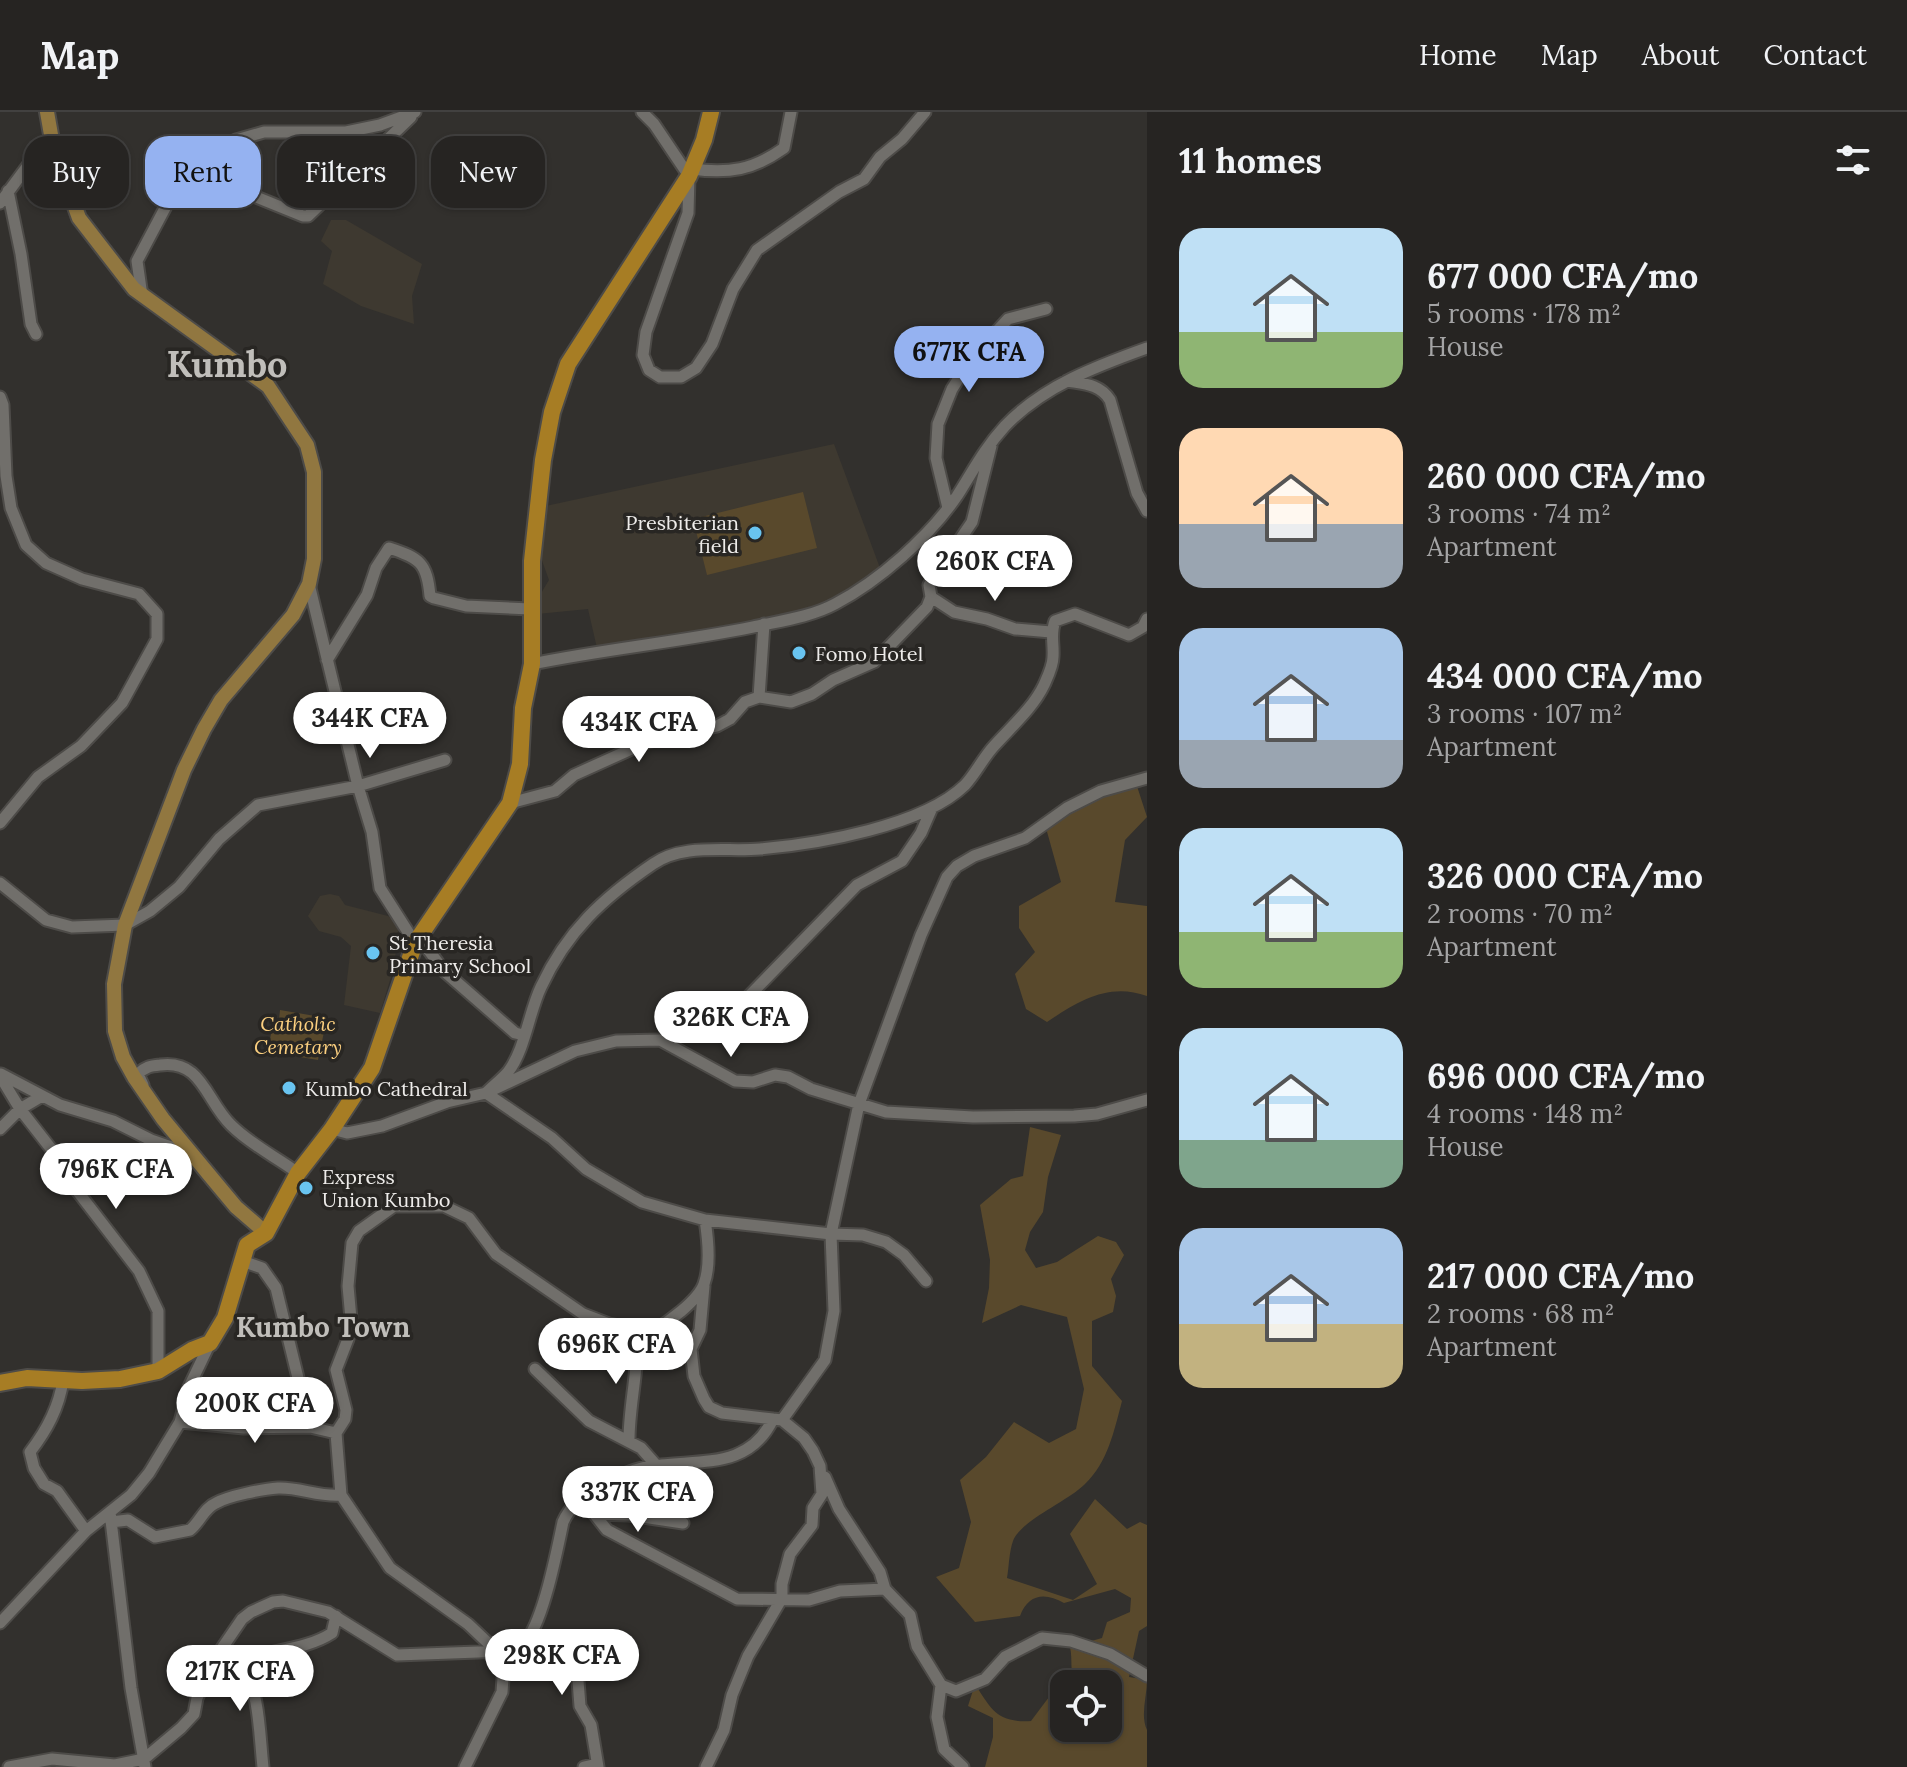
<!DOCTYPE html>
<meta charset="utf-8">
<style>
:root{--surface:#262422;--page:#2e2c2a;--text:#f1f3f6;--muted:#a4a4a5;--line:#424140;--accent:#95b2f1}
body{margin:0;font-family:Lora,serif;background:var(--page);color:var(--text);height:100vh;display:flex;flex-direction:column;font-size:30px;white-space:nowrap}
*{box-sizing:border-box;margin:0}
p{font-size:26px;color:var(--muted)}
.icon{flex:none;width:44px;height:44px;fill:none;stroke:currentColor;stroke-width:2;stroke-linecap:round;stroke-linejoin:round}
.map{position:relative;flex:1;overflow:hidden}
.details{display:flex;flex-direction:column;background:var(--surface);width:760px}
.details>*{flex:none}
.banner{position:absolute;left:24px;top:24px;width:760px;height:72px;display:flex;gap:16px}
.buttons{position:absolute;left:1050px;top:1558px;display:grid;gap:16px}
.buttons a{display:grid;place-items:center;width:72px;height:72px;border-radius:16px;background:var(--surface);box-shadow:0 2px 6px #0004,0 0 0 2px var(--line);font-size:40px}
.price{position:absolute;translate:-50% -68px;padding:0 18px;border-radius:28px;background:#fff;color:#222;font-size:26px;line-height:52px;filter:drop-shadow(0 2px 4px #0008)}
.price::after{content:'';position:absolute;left:50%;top:48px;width:24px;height:18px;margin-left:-12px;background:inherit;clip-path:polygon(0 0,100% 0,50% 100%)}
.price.current{background:var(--accent);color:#111}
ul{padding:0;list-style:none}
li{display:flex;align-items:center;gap:24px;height:200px;padding:0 32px}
li span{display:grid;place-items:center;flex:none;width:224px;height:160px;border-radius:24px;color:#555}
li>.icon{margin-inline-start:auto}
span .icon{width:96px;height:96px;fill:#fffc;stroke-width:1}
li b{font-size:34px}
h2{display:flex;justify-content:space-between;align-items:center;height:96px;padding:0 32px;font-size:34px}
.tag{padding:0 28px;border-radius:24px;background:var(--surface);box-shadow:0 2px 6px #0004,0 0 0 2px var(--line);font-size:28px;line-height:72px}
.tag.current{background:var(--accent);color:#111}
header{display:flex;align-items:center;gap:48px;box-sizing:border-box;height:112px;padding:0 40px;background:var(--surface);border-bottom:2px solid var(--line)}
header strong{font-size:38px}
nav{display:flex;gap:44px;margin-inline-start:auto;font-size:28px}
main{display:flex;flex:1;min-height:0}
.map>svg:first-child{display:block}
.built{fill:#3e3930}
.green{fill:#59492c}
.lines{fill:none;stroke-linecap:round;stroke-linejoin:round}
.minor-casing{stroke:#4d4b48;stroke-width:15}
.major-casing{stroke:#4d4b48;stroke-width:18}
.highway-casing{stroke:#4d4b48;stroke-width:20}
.minor{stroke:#716f6b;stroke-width:11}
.major{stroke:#917740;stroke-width:14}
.highway{stroke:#a77d24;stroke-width:16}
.poi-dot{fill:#69c4f0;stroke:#282623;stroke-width:3}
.labels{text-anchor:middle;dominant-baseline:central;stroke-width:7;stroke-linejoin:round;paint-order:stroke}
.poi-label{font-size:20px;fill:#eeecea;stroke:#282623;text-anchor:start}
.park-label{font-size:20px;font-style:italic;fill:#fbcf7f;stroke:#282623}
.district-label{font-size:28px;font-weight:bold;fill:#c0beba;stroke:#282623}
.town-label{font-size:36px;font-weight:bold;fill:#c0beba;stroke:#282623}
</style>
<header>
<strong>Map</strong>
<nav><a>Home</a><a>Map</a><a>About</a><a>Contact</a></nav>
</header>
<main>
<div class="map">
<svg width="1147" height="1655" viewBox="0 0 1147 1655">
<rect width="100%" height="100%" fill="#32302d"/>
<!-- built -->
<path class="built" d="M 331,108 L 346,108 L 422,152 L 412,184 L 414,212 L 361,194 L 323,172 L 332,139 L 321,129 Z
M 834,332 L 880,456 L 844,482 L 804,499 L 738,515 L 597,536 L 588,497 L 537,502 L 537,488 L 549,468 L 540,443 L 541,395 Z
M 330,782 L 339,784 L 345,793 L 388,804 L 399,811 L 394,855 L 380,901 L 344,893 L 351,834 L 341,825 L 319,819 L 308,804 L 320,784 Z"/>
<!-- green -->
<path class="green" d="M 803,380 L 817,436 L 707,463 L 693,407 Z
M 1135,668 L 1147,705 L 1125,728 L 1115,790 L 1147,794 L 1147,884 C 1109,870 1078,889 1047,910 L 1026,897 L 1015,862 L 1035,840 L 1019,816 L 1019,794 L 1061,770 L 1046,716 L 1099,675 Z
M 280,898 L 327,906 L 318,948 L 276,941 L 270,928 L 273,907 L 279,908 Z
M 1030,1015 L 1061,1023 L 1048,1065 L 1043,1100 L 1030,1120 L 1025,1138 L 1036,1156 L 1057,1150 L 1098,1124 L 1116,1130 L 1124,1143 L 1111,1167 L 1116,1184 L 1113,1200 L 1092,1209 L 1092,1254 L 1122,1289 C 1114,1319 1108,1350 1085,1372 C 1067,1390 1021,1408 1013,1429 C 1009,1440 1009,1455 1007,1466 L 1073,1488 L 1097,1472 L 1070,1422 L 1095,1387 L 1127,1417 L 1140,1410 L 1147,1413 L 1147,1514 L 1139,1519 L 1129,1565 L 1147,1568 C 1147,1585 1140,1603 1147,1618 L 1147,1655 L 985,1655 L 993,1625 L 993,1606 L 968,1594 L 975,1572 C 991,1597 997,1611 1031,1609 L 1055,1577 L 1063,1575 L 1064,1616 L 1108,1616 L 1108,1572 L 1076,1572 C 1069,1562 1073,1547 1070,1535 L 1102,1526 L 1107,1510 L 1130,1500 L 1131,1486 L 1115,1477 L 1064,1491 C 1045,1480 1028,1482 1020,1504 L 975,1510 L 936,1465 L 959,1456 L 971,1410 L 960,1368 L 986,1345 L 1014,1310 L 1049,1331 L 1076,1317 L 1084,1277 L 1067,1205 L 1021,1193 L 982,1211 L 989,1176 L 990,1148 L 980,1093 L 1011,1067 L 1023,1064 Z"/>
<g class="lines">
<!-- minor casing -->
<g class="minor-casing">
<path id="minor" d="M 642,0 L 654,12 L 689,64 L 688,101 L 646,220 L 643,243 L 649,258 L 660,265 L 681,265 L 696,256 L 712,232 L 733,177 L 757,138 L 839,80 L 864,67 L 880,45 L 902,27 L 925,0
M 692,57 C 729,62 753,58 784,36 L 791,0
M 192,59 L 303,104 L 308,104 L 411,5
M 8,79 L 21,142 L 31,212 L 36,222
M 0,91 L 32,48 L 53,34
M 142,184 L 137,149 L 173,81 L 192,59 L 218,37 L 236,28 L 264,20 L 346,20 L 380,13 L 415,0
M 1067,269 C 1084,272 1100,272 1110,288 L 1137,381 L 1147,399
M 0,285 L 3,293 L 6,364 L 11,396 L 26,433 L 46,451 L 82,467 L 139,482 L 157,502 L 157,527 L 122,591 L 81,634 L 38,665 L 0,711
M 948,396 L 936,346 L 938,312 L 952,277 L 971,247 L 1008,207 L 1046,197
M 309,472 L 358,674 L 372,720 L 380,776 L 415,831
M 931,485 L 954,500 L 987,507 L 1015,517 L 1051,520
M 327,548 L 367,483 L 376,456 L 389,436 C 420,446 427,451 430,484 L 434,486 L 466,494 L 530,497
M 532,552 C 605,537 680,530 753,515 C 780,509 811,505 835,492 C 879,469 929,425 957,384 C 973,359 984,337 1005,314 C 1043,274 1097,254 1147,236
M 759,585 L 764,512
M 510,691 L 555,679 L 574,663 L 647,630 L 717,614 L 730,607 L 745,590 L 759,585 L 791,590 L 812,582 L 833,568 L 874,550 L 927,495 L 931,485 L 929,473 L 972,410 L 991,334
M 0,771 L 46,808 L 72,815 L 125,813 L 150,799 L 179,775 L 219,727 L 258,693 L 358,674 L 445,648
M 419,825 L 444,859 L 515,921 L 524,923
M 663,929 L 685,915 L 747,886 L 857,773 L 902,749 L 921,721 L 931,698
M 1,962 L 60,993 L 113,1009 L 151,1028 L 194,1043
M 0,964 L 20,997 L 52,1038 L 65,1063 L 139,1159 L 158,1199 L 158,1259
M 143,973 L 138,962 C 145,955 150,954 160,953 C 202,947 206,989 231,1013 C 251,1033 275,1044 298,1061
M 0,1017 L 20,997 L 42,984
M 332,1017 L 347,1021 L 382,1014 L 447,990 L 486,981 L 575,939 L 616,929 L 660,928 L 735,969 L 753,970 L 775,963 L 788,965 L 811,977 L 886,1000 L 973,1005 L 1074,1004 L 1097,1002 L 1147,988
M 54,1039 L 74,1052 L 107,1065
M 242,1149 L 262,1156 L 276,1176 L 310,1315
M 926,1169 L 904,1143 L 886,1130 L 863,1123 L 831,1122 L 705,1108 L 642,1090 L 586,1057 L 552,1026 L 486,981 C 493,974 502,967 508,960 C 525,938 529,900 541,875 C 567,819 603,786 653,752 C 683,731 726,740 760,737 C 818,732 923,714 965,673 C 976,661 983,646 994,634 C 1011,615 1033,596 1044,573 C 1048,564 1053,554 1053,545 C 1054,531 1050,522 1055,509 L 1075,502 L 1129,523 L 1143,515 L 1147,507
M 704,1174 L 700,1218 L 691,1237 L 694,1264 L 704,1287 L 709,1295 L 722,1301 L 773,1307
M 535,1257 L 589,1309 L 641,1336 L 656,1353
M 63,1268 C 59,1296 47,1318 30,1340 L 34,1356 L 44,1372 L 57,1379 L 86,1419
M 180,1310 L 244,1316 L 310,1315 L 336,1321
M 629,1328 C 629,1291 640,1255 636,1217
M 825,1365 L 839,1397 L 880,1460 L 885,1477 L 910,1503 L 917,1534 L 941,1573 L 937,1605 L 944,1637 L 963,1655
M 580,1384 L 607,1418 L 737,1487 L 809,1488 L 840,1479 L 885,1477
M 110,1400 L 131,1576 L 145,1655
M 596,1402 L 629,1403 L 683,1411
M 111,1410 L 128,1408 L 155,1425 L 190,1418 C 200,1410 204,1396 216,1391 C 228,1384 263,1377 278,1376 C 299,1375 319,1385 341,1383
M 0,1511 L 86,1419 L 131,1383 L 149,1361 L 180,1310 L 189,1275 L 210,1231
M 508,1539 L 532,1549 L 573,1557 L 578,1569 L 580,1594 L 591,1613 L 598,1655
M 218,1542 L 241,1549 C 260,1581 259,1619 263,1655
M 241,1549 C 270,1538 306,1538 332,1521 L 336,1504
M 941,1573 L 956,1579 L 985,1567 L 1005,1545 L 1042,1526 L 1071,1529 L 1110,1542 L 1147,1564
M 9,1655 L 52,1647 L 115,1653 L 144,1647 L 181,1616 L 194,1602 L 197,1586 L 218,1542 L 242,1507 L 251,1500 L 273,1490 L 283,1489 L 328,1500 L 397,1543 L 505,1539 C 513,1537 522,1535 527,1528 C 544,1505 557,1439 563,1410 C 577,1378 627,1356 661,1353 C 706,1348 750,1355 773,1307 L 782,1308 L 825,1248 L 834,1199 L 831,1122 L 859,992 L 921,823 L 947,765 L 957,754 L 974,744 L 1025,726 L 1067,696 L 1101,679 L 1147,666
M 465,1655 L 502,1580 L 505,1539 L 487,1530 L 468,1512 L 390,1456 L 341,1383 L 336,1321 L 345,1307 L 346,1298 L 336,1258 L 348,1227 L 351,1207 L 348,1174 L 352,1131 L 359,1119 L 394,1094 L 444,1094 L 469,1106 L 496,1142 L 583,1202 L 609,1212 L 652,1220 C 667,1211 698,1189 704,1172 C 711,1153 708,1127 705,1108
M 584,1655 L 597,1652
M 706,1655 L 724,1618 L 732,1583 L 748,1544 L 782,1486 L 782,1472 L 790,1442 L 812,1413 L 813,1396 L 822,1382 L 820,1354 L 813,1339 L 804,1326 L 782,1308"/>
</g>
<!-- major casing -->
<g class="major-casing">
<path id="major" d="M 47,0 L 53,34 L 79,106 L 134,177 L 268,274 L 307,333 L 314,360 L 314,447 L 309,472 L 293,503 L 221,588 L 204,617 L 184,658 L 125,813 L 114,872 L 115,919 L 123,945 L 134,965 L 163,1007 L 216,1071 L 236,1095 L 266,1121"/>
</g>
<!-- highway casing -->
<g class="highway-casing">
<path id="highway" d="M 0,1271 L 27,1266 L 82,1269 L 120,1267 L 158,1259 L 192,1238 L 210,1231 L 225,1206 L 247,1133 L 266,1121 L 298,1061 L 332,1017 L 372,956 L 415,831 L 510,691 L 520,652 L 523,596 L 532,552 L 532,449 L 543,348 L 552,300 L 568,252 L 689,64 L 704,28 L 711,0"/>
</g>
<!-- minor -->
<use href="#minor" class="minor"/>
<!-- major -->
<use href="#major" class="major"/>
<!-- highway -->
<use href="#highway" class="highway"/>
</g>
<!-- markers -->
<g class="poi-dot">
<circle cx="755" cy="421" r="8"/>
<circle cx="799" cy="541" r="8"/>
<circle cx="373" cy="841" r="8"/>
<circle cx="289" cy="976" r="8"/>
<circle cx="306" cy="1076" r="8"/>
</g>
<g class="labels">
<!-- poi labels -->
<g class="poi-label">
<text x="739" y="410" text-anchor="end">Presbiterian<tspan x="739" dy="23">field</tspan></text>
<text x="815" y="541">Fomo Hotel</text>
<text x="389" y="830">St Theresia<tspan x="389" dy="23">Primary School</tspan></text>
<text x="305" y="976">Kumbo Cathedral</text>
<text x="322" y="1064">Express<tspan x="322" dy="23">Union Kumbo</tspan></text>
</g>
<!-- park labels -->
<g class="park-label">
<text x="298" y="911">Catholic<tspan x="298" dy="23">Cemetary</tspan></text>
</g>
<!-- district labels -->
<g class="district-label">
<text x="323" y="1215">Kumbo Town</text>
</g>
<!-- town labels -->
<g class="town-label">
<text x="227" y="252">Kumbo</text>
</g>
</g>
</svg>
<div class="buttons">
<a><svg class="icon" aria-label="locate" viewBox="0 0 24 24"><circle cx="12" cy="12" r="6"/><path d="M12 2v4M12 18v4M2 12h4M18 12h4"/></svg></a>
</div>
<b class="price current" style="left:969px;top:282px">677K CFA</b>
<b class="price" style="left:995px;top:491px">260K CFA</b>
<b class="price" style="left:370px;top:648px">344K CFA</b>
<b class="price" style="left:639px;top:652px">434K CFA</b>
<b class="price" style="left:731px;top:947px">326K CFA</b>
<b class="price" style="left:116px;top:1099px">796K CFA</b>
<b class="price" style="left:616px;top:1274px">696K CFA</b>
<b class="price" style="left:255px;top:1333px">200K CFA</b>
<b class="price" style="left:638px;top:1422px">337K CFA</b>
<b class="price" style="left:562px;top:1585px">298K CFA</b>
<b class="price" style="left:240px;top:1601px">217K CFA</b>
<div class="banner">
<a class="tag">Buy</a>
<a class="tag current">Rent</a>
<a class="tag">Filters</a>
<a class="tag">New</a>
</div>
</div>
<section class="details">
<h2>11 homes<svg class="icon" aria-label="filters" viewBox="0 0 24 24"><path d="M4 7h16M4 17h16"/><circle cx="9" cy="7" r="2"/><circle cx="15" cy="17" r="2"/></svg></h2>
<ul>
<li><span style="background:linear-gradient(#bfe0f5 65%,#8fb573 0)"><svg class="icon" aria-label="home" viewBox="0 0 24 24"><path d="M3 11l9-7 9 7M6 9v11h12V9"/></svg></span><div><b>677 000 CFA/mo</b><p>5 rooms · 178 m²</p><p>House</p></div></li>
<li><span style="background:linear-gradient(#ffd9b3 60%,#9aa5b1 0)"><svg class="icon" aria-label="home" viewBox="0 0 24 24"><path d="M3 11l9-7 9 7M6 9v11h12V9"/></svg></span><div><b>260 000 CFA/mo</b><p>3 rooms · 74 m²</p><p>Apartment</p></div></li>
<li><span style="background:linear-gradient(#a9c7e8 70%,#9aa5b1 0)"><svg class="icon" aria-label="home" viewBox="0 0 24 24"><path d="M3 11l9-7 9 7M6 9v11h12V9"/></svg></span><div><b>434 000 CFA/mo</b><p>3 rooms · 107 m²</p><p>Apartment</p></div></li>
<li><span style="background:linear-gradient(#bfe0f5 65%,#8fb573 0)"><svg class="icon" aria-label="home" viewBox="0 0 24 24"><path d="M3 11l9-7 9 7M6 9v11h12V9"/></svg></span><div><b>326 000 CFA/mo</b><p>2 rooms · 70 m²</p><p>Apartment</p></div></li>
<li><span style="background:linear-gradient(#bfe0f5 70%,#7fa58c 0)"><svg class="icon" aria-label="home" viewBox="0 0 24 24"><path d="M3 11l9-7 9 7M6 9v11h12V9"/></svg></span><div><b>696 000 CFA/mo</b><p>4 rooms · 148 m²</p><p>House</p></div></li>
<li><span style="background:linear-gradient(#a9c7e8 60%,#c2b280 0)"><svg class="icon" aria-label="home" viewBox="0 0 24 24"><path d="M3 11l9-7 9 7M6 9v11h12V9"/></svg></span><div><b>217 000 CFA/mo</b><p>2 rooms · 68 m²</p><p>Apartment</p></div></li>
</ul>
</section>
</main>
